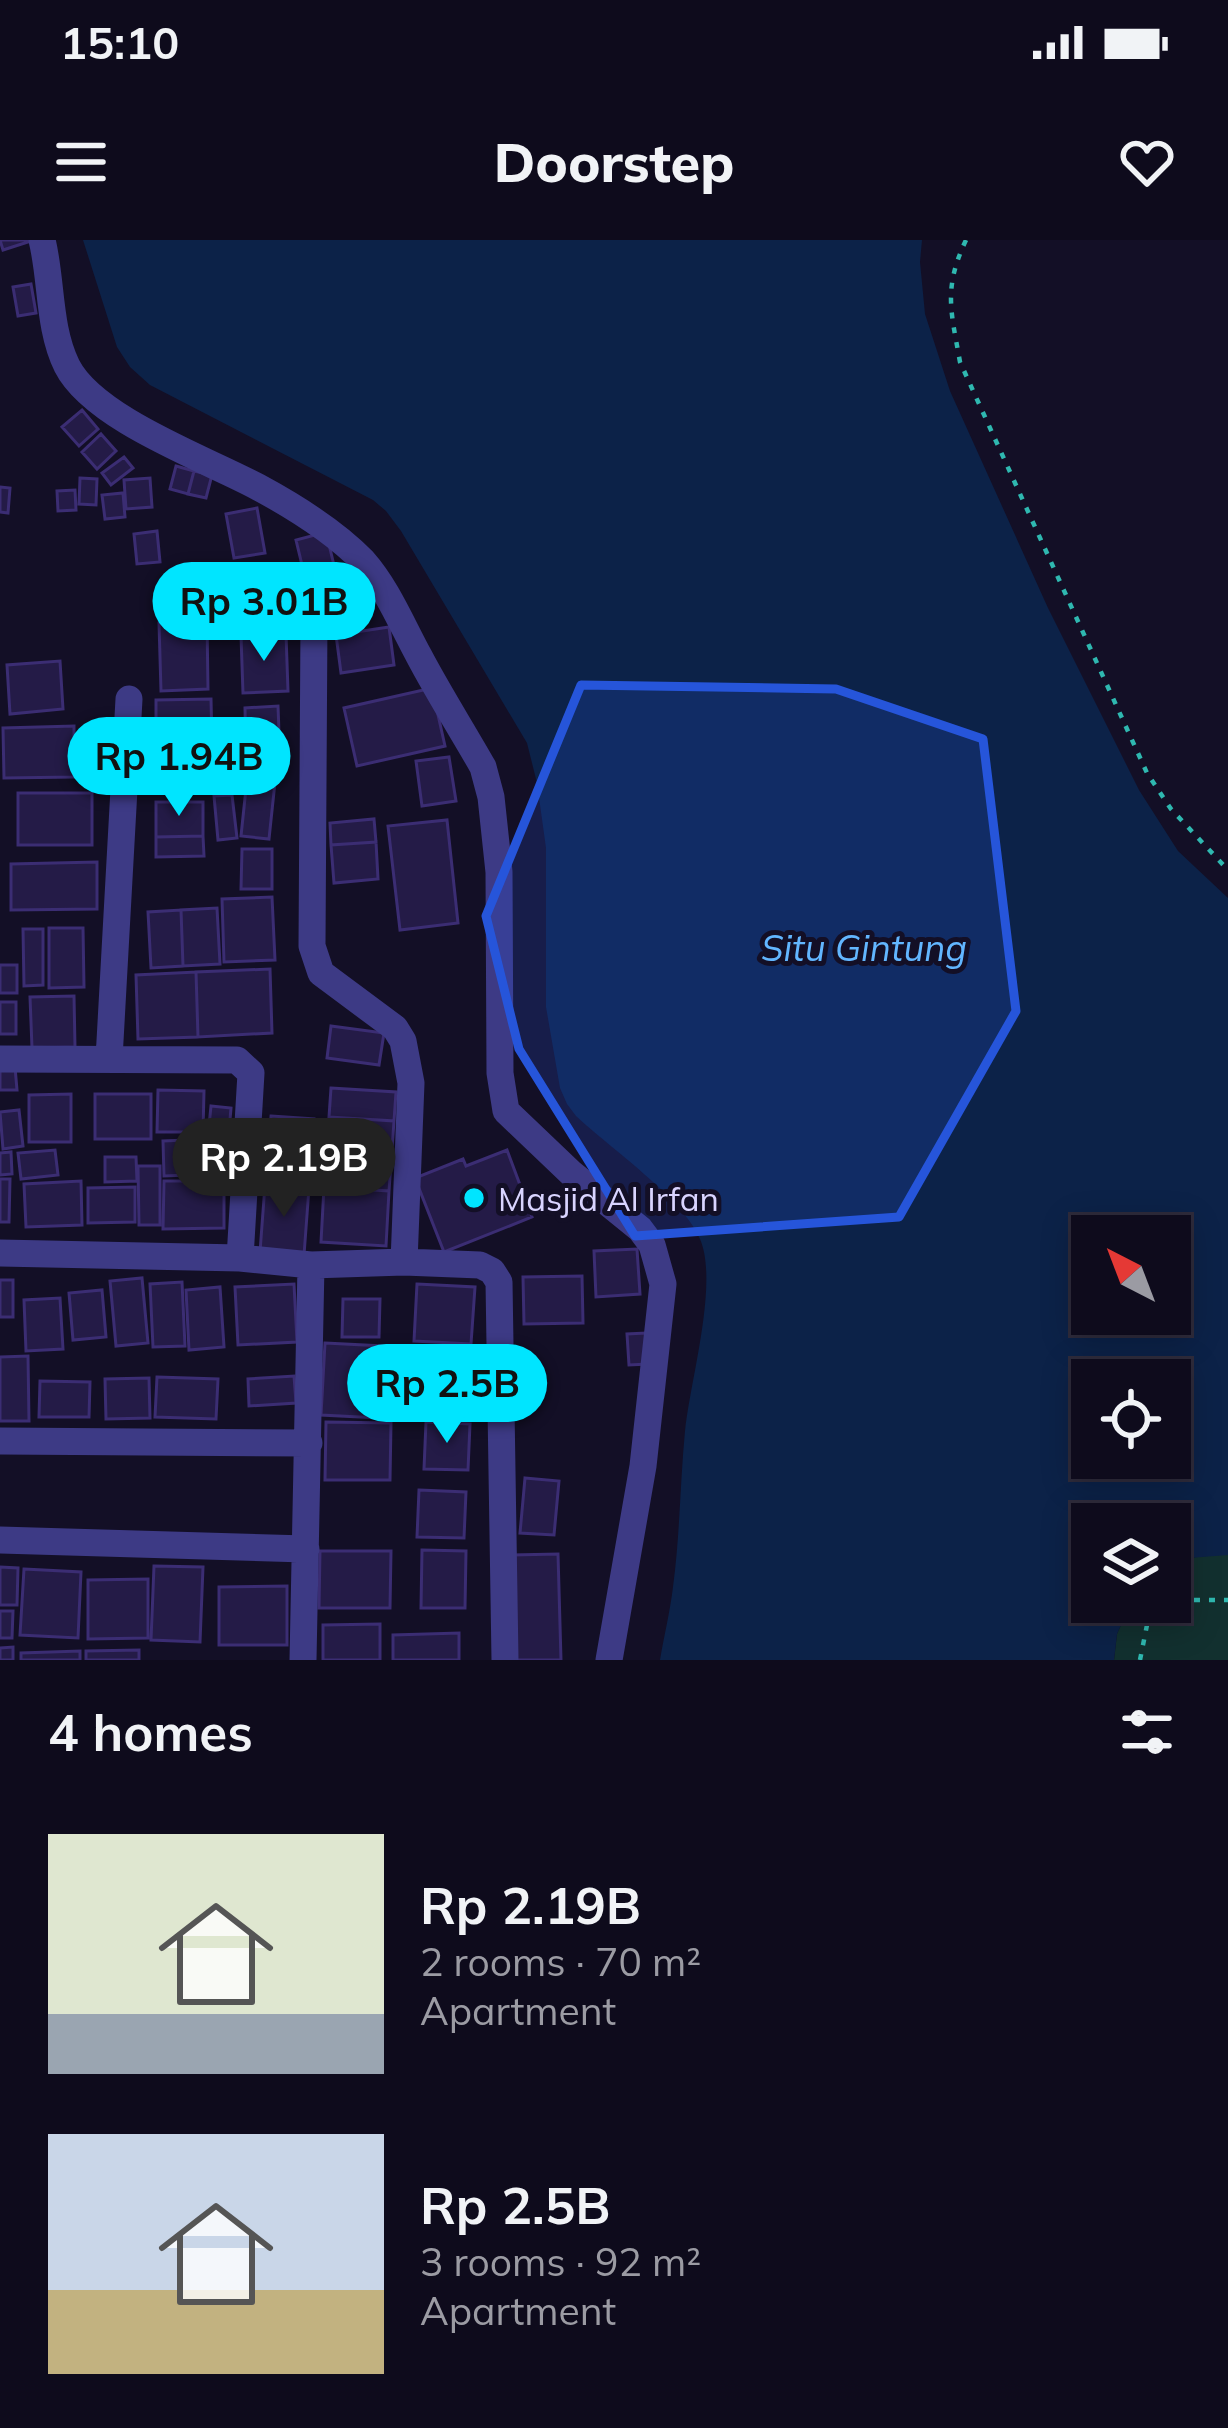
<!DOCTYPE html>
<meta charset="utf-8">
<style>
:root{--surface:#0e0b1c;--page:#171425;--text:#f1f3f6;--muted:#9b9ba3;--line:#2e2b3b;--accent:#00e5ff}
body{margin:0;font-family:Mulish,sans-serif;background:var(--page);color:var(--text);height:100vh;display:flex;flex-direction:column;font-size:45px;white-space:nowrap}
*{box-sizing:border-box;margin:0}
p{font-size:39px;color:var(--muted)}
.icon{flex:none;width:66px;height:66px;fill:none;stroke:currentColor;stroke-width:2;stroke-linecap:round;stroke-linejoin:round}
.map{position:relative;height:1420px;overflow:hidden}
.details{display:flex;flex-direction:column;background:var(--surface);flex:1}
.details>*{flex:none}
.needle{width:78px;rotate:318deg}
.buttons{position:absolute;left:1071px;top:975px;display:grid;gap:24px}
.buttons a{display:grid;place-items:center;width:120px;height:120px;border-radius:0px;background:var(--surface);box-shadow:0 6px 30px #0003,0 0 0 3px var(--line);font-size:60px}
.price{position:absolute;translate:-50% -102px;padding:0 27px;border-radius:42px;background:var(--accent);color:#111;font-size:39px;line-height:78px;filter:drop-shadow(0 3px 6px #0008)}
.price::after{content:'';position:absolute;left:50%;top:72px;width:36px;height:27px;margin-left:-18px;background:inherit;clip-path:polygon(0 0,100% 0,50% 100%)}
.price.selected{background:#222;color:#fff}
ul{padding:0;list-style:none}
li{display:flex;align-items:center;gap:36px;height:300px;padding:0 48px}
li span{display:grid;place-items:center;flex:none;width:336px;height:240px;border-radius:0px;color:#555}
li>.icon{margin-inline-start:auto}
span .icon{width:144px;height:144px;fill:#fffc;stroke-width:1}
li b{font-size:51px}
h2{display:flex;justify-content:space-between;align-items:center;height:144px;padding:0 48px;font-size:51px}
.status{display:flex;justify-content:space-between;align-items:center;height:84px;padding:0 60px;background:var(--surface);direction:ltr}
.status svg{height:33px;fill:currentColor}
header{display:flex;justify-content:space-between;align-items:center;height:156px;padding:0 48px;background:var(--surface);font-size:54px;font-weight:800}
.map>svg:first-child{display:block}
.green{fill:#12302f}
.water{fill:#0c2248;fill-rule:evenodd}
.building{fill:#241b47;stroke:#3b2d73;stroke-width:3}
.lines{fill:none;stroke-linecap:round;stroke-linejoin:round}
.path{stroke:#2fb8b0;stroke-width:4.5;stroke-dasharray:6 9;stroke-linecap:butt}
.minor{stroke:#3d3a85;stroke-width:27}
.marked{fill:#2655da;fill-opacity:0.2;stroke:#2655da;stroke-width:9;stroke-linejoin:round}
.poi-dot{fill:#00e5ff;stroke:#130f26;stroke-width:4.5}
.labels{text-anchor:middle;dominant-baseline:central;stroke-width:10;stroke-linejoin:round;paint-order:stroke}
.poi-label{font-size:33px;fill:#d9d4ff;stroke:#130f26;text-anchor:start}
.water-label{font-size:36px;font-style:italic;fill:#62b6ff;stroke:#130f26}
</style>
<div class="status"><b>15:10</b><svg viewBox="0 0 49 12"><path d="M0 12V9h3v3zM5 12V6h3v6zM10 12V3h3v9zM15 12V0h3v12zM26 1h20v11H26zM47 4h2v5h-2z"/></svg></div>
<header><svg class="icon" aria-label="menu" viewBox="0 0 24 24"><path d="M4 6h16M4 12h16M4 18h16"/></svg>Doorstep<svg class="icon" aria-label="heart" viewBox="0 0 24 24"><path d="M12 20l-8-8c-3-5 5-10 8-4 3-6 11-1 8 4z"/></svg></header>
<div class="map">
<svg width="1228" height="1420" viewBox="0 0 1228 1420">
<rect width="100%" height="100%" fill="#130f26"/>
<!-- green -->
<path class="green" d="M 1214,1315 L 1228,1315 L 1228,1420 L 1114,1420 L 1117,1394 L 1131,1362 L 1170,1362 L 1170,1327 L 1189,1318 Z"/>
<!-- water -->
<path class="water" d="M 83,0 L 922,0 L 920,22 L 925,74 L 950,151 L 1048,368 L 1139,550 L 1178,611 L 1228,658 L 1228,1315 L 1189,1318 L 1170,1327 L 1170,1284 L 1092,1284 L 1092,1362 L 1131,1362 L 1117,1394 L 1114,1420 L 660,1420 C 664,1396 670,1372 673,1347 C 680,1295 680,1243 685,1191 C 690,1141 719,1043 700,999 C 683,958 610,908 576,876 L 567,864 L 560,848 L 546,767 L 546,608 L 537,543 L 527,503 L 401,291 L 386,271 L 373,260 L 150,145 L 130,127 L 117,107 ZM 1092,996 L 1170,996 L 1170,1074 L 1092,1074 ZM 1092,1140 L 1170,1140 L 1170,1218 L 1092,1218 Z"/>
<!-- building -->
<path class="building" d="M 0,0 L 34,0 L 3,10 Z
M 31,44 L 36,73 L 18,76 L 13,47 Z
M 82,170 L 98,189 L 79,206 L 62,187 Z
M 101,194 L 116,211 L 97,229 L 82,212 Z
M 124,217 L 133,228 L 111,245 L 102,233 Z
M 176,226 L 194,231 L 188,254 L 170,249 Z
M 194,231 L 212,235 L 206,258 L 188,254 Z
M 80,238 L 97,239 L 96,265 L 79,264 Z
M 150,238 L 152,267 L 126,269 L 124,240 Z
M 0,247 L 10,248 L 8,273 L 0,272 Z
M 75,250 L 76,270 L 58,271 L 57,251 Z
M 123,253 L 125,277 L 105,279 L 102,255 Z
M 257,268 L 265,313 L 234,318 L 226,274 Z
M 157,291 L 160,322 L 137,324 L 134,294 Z
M 326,292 L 338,342 L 308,350 L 296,300 Z
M 207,381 L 208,449 L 161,451 L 159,383 Z
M 389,387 L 394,425 L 341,433 L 336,395 Z
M 286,394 L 288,451 L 243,453 L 241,396 Z
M 60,421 L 63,469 L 10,474 L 7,425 Z
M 432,448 L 445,506 L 357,526 L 344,468 Z
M 211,459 L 212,504 L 156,505 L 156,460 Z
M 278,466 L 280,518 L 246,520 L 245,468 Z
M 74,486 L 74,537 L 4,538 L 3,488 Z
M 205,516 L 206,542 L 158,544 L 157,519 Z
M 449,517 L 456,561 L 422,566 L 416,521 Z
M 247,539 L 275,542 L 269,599 L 241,596 Z
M 18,553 L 92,553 L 92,605 L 18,605 Z
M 232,555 L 237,598 L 218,600 L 214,556 Z
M 156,562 L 203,562 L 203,596 L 156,597 Z
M 374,579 L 376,602 L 331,605 L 330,583 Z
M 447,580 L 458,683 L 400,690 L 388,586 Z
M 203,596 L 204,616 L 156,617 L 156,597 Z
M 376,602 L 378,639 L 334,643 L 331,605 Z
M 242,609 L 272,609 L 272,649 L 241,649 Z
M 97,622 L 97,669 L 11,670 L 11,624 Z
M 272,657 L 275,720 L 224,722 L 222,659 Z
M 217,668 L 220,724 L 183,726 L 181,670 Z
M 181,670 L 183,726 L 151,728 L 148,672 Z
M 49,688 L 83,688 L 84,747 L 49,748 Z
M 23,689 L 43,689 L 43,745 L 24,746 Z
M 0,725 L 17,725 L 17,753 L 0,753 Z
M 270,729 L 272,793 L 198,797 L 196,732 Z
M 196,732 L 198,797 L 138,799 L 136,735 Z
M 74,756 L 75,807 L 32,808 L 30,757 Z
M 0,762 L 16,762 L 16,794 L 0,794 Z
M 331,786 L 384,793 L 379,825 L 327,818 Z
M 15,827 L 17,850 L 0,850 L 0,828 Z
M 331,848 L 396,852 L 394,881 L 329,877 Z
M 158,850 L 204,851 L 203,892 L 157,892 Z
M 71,854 L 71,902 L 29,902 L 29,855 Z
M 95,854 L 151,854 L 151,899 L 95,899 Z
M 211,866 L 231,868 L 226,927 L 205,926 Z
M 19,870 L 23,906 L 3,909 L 0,872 Z
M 271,876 L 314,879 L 309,948 L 265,945 Z
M 329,877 L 394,881 L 389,951 L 324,947 Z
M 186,900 L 187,935 L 164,936 L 163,901 Z
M 55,910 L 58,935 L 21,939 L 18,913 Z
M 507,910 L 532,977 L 444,1012 L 415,938 L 463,919 L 466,926 Z
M 11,912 L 12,934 L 0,935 L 0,913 Z
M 105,917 L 136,917 L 137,941 L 105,942 Z
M 138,926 L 160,926 L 160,985 L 139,985 Z
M 0,939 L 10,939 L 9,982 L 0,982 Z
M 81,941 L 82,985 L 26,987 L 24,944 Z
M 164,941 L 224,941 L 224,988 L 163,989 Z
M 265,945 L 309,948 L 304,1015 L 260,1012 Z
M 135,947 L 135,982 L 88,983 L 88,948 Z
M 324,947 L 389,951 L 386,1006 L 321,1002 Z
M 637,1009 L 640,1054 L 596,1057 L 594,1011 Z
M 582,1036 L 583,1083 L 524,1084 L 523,1037 Z
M 142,1038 L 148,1103 L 116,1106 L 110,1041 Z
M 0,1040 L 13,1040 L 13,1077 L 0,1077 Z
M 182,1042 L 185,1106 L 153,1107 L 150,1044 Z
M 294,1044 L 297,1102 L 238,1105 L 235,1047 Z
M 417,1044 L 475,1047 L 471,1104 L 414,1101 Z
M 220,1047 L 224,1107 L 189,1110 L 186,1050 Z
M 102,1050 L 106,1097 L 73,1100 L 69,1053 Z
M 60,1058 L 63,1109 L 26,1111 L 24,1060 Z
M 343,1059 L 380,1059 L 379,1097 L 342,1097 Z
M 646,1093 L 648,1124 L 629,1125 L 627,1094 Z
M 325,1103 L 403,1107 L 399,1179 L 321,1175 Z
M 468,1111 L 469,1162 L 427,1163 L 426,1112 Z
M 28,1116 L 29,1181 L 0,1181 L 0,1117 Z
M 294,1136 L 296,1163 L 249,1166 L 248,1139 Z
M 157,1137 L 218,1139 L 216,1179 L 155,1177 Z
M 149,1138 L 150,1178 L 106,1179 L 105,1139 Z
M 40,1141 L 90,1142 L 89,1177 L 39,1177 Z
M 326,1182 L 391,1183 L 390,1240 L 325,1240 Z
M 426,1182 L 470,1184 L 468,1230 L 424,1229 Z
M 525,1238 L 559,1241 L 554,1295 L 520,1293 Z
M 419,1250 L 466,1252 L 464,1298 L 417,1297 Z
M 422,1310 L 466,1311 L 465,1368 L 421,1368 Z
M 320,1311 L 391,1311 L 390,1368 L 319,1368 Z
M 558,1314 L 561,1420 L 515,1420 L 512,1315 Z
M 154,1326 L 203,1327 L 200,1402 L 151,1400 Z
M 0,1327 L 18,1328 L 17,1365 L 0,1365 Z
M 24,1329 L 81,1332 L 78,1398 L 20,1395 Z
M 148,1339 L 148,1398 L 88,1399 L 88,1340 Z
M 287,1346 L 287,1405 L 219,1405 L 219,1347 Z
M 0,1371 L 13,1371 L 12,1398 L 0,1398 Z
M 380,1384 L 380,1420 L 323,1420 L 323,1385 Z
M 459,1393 L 459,1420 L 393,1420 L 393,1395 Z
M 13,1407 L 13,1420 L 0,1420 L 0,1408 Z
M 139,1410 L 139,1420 L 86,1420 L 86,1411 Z
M 80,1411 L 80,1420 L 21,1420 L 21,1413 Z"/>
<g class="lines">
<!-- path -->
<path class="path" d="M 966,0 C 943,49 951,71 960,122 L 1147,533 L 1171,569 L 1228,630
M 1140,1420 L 1147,1385 L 1186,1360 L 1228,1360"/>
<!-- minor -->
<path class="minor" d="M 42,0 C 52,40 48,88 67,126 C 94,179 206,219 258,247 C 295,267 334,291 363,321 C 387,348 402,385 419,416 C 439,454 462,490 483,527 L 491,557 L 499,632 L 500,833 L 506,871 L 571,933 L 640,989 L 652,1005 L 663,1044 L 643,1226 L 609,1420
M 220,347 C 261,344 293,335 314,379 L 312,706 L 321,733 L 395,788 L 403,801 L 411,843 L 404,1022
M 0,819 L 237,820 L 251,833 L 240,1018
M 109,819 L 129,459
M 0,1013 L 240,1018 L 311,1025 L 404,1022 L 480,1025 L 492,1031 L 499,1042 L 505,1420
M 0,1201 L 309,1203
M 0,1300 L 306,1309
M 303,1420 L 311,1025"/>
</g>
<!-- marked area -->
<path class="marked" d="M 581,445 L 836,449 L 983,499 L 1016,771 L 899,977 L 635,996 L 519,809 L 486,676 Z"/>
<!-- markers -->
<circle class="poi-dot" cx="474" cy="958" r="12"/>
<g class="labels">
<!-- poi labels -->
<g class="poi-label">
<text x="498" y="958">Masjid Al Irfan</text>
</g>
<!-- water labels -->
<g class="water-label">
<text x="864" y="707">Situ Gintung</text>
</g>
</g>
</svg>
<div class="buttons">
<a><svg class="needle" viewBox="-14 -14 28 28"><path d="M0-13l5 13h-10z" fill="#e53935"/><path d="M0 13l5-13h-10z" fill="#9b9ba3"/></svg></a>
<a><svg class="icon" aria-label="locate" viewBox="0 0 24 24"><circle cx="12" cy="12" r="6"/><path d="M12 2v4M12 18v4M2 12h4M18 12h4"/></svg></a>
<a><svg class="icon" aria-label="layers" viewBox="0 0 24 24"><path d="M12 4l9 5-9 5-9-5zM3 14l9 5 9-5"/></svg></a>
</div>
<b class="price" style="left:264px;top:424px">Rp 3.01B</b>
<b class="price" style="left:179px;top:579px">Rp 1.94B</b>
<b class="price selected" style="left:284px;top:980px">Rp 2.19B</b>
<b class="price" style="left:447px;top:1206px">Rp 2.5B</b>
</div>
<section class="details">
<h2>4 homes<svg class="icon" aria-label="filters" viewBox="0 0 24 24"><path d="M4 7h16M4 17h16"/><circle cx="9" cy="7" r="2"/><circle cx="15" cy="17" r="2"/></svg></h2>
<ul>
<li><span style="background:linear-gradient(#dfe7d0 75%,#9aa5b1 0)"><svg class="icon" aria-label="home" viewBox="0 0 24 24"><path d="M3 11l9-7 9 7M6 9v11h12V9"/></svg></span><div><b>Rp 2.19B</b><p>2 rooms · 70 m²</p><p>Apartment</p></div></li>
<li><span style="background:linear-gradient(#c9d6e8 65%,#c2b280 0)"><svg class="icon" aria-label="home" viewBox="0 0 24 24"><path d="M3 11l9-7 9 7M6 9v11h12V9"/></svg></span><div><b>Rp 2.5B</b><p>3 rooms · 92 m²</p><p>Apartment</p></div></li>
</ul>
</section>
